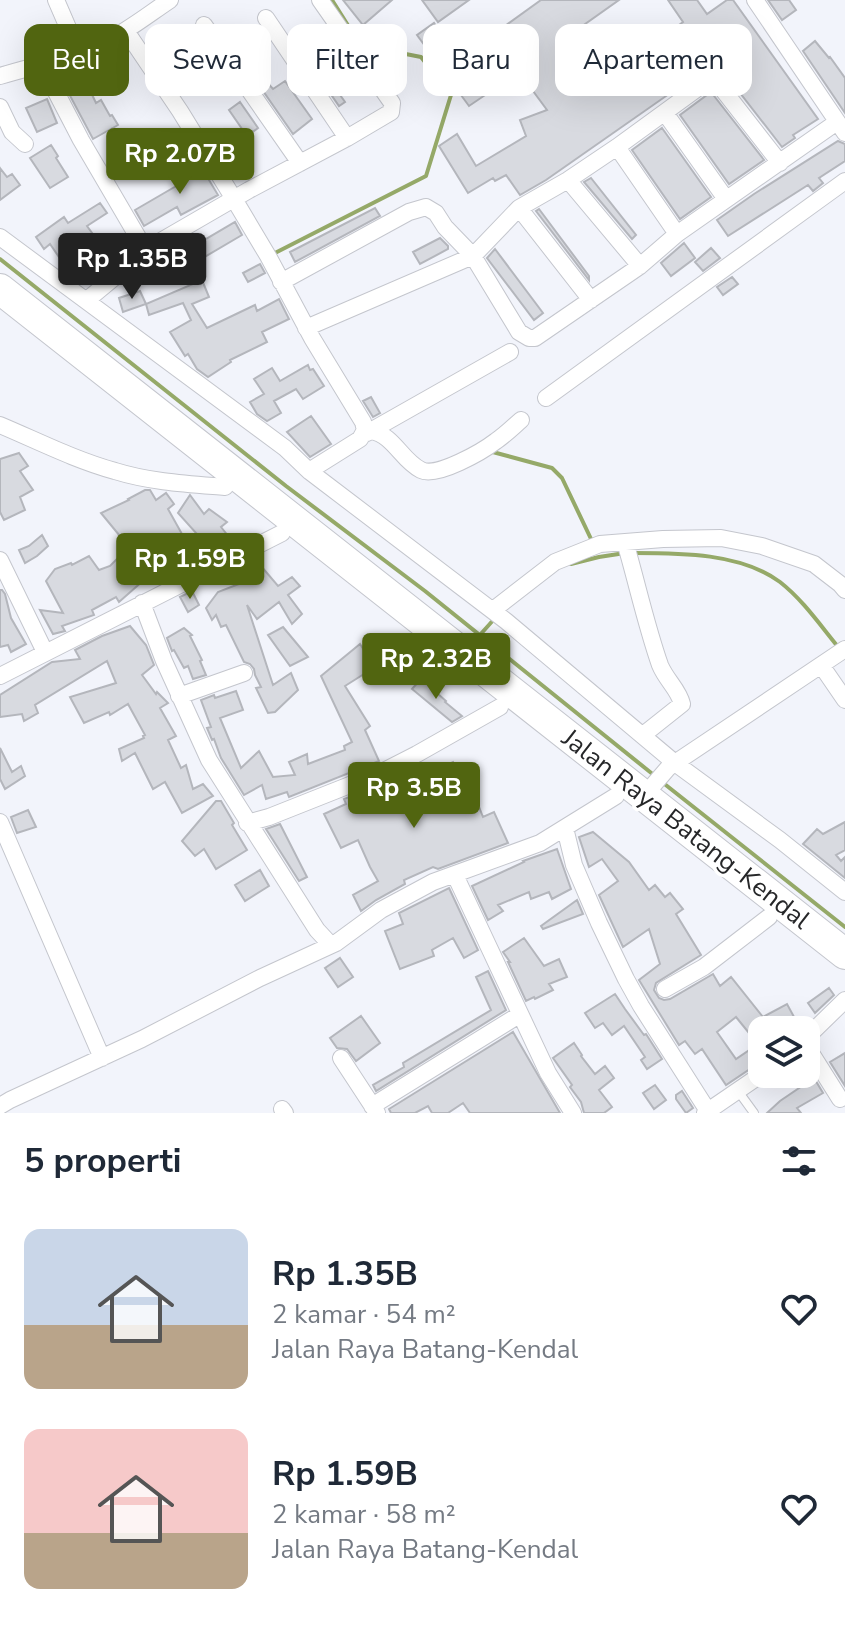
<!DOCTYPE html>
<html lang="id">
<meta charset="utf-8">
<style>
:root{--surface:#fff;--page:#f6f6f7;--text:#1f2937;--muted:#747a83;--accent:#516510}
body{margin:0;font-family:"Nunito Sans",sans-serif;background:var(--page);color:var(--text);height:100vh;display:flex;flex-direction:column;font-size:30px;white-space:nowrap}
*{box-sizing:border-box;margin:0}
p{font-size:26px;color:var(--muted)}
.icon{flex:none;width:44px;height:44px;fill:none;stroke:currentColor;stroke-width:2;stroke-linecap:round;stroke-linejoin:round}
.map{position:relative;height:1113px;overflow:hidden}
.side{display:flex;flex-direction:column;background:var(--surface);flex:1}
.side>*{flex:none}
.top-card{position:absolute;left:24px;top:24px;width:798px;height:72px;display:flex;gap:16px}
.tools{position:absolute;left:748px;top:1016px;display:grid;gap:16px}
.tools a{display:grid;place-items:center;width:72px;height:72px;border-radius:16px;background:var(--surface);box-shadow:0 8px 32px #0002;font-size:40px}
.price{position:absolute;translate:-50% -68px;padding:0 18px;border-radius:8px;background:var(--accent);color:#fff;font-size:26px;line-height:52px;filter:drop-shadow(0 2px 4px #0008)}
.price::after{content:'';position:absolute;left:50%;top:48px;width:24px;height:18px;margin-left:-12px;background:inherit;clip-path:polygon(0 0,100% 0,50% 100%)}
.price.current{background:#222;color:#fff}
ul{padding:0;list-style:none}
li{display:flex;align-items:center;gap:24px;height:200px;padding:0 24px}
li span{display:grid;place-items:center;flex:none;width:224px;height:160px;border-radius:16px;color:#555}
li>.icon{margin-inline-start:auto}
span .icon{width:96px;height:96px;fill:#fffc;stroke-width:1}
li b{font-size:34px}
h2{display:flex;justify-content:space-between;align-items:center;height:96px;padding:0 24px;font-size:34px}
.pill{padding:0 28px;border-radius:16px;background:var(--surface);box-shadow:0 8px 32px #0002;font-size:28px;line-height:72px}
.pill.current{background:var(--accent);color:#fff}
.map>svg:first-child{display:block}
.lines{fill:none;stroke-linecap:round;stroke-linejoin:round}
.stream{stroke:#95a968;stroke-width:4}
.building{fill:#d8dae0;stroke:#b4b6bc;stroke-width:2;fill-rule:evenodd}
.lane-casing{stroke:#c4c6cd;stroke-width:10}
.street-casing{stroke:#c4c6cd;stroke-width:18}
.highway-casing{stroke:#c4c6cd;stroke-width:32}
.lane{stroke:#fff;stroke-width:8}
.street{stroke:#fff;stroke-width:16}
.highway{stroke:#fff;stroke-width:30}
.labels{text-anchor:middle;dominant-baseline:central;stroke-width:7;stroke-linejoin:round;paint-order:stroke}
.street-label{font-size:26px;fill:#262729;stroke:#fff}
</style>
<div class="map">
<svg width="845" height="1113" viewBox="0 0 845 1113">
<rect width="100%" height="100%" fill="#f2f4fb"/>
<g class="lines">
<!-- stream -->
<path class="stream" d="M 273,254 L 426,176 L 451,95 L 421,57 L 370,47 L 349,27 L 332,0
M 0,259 L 286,486 L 425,591 L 655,776
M 489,451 L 552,468 L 562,478 L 592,541
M 634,553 C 681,553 741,553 780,582 C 803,600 820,625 839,648
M 571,564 L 599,557 L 625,553
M 479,636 L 496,617
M 662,782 L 845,927"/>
</g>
<!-- building -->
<path class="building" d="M 343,0 L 392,0 L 363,25 Z
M 422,0 L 469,0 L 438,22 Z
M 541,0 L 619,0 L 564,39 L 596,86 L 683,22 L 668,0 L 697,0 L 707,14 L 727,0 L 733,0 L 818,119 L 793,135 L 795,138 L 782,147 L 723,71 L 710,42 L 702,36 L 696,37 L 691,41 L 689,47 L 699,73 L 546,180 L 520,195 L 506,175 L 495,181 L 493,178 L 468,193 L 439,146 L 457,134 L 476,166 L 526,136 L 520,120 L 547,110 L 519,72 L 469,106 L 417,35 L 434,23 L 457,56 L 496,28 L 498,31 Z
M 768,0 L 789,0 L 796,10 L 782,20 Z
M 815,41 L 829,58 L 830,57 L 845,78 L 845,113 L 803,51 Z
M 304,44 L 345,102 L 339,106 L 299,48 Z
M 257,71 L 273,89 L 285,81 L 312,119 L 293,134 L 252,75 Z
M 86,82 L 96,103 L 101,100 L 110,116 L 112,115 L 118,125 L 93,139 L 67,90 Z
M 711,92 L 764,160 L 729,184 L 680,115 Z
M 47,99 L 57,123 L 37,132 L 26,108 Z
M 240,102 L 258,128 L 247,136 L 229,110 Z
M 662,128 L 711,197 L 680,219 L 632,150 Z
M 838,141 L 845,144 L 845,161 L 819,178 L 823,183 L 813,191 L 808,185 L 728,236 L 717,220 L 754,194 Z
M 51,145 L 58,156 L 56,158 L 68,177 L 50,188 L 30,158 Z
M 197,160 L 218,195 L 181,215 L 177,207 L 144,226 L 135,210 L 190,178 L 184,168 Z
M 0,168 L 7,177 L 12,174 L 20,185 L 0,200 Z
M 591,178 L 636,235 L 632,239 L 584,182 Z
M 100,203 L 107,213 L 87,226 L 95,237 L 84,245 L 94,256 L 78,270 L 67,257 L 61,260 L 50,244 L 44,249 L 36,237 L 64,217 L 68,223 Z
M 375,208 L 380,216 L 295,262 L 290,252 Z
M 539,209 L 589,276 L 589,280 L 536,211 Z
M 235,222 L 242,235 L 179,272 L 172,259 Z
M 440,238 L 448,246 L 448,249 L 420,264 L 413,252 Z
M 684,243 L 695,258 L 671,276 L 661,263 Z
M 711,248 L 720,258 L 703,271 L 695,262 Z
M 495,249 L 543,313 L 534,320 L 487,258 Z
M 260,264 L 265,273 L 248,282 L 243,273 Z
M 732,277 L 738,284 L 723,295 L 717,287 Z
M 202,280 L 209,297 L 192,304 L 207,328 L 255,305 L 257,311 L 279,299 L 289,319 L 262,332 L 267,342 L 230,360 L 231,362 L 208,377 L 197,369 L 188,354 L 185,356 L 170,332 L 191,320 L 183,303 L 149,315 L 146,304 Z
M 140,291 L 146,304 L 123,312 L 119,298 Z
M 308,365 L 310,370 L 313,369 L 324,386 L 303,399 L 296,389 L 274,401 L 281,413 L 267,421 L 257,414 L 250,402 L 264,394 L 254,379 L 272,368 L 280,381 Z
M 371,397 L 380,413 L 373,417 L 363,401 Z
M 311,416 L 331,444 L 310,457 L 287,432 Z
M 19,453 L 28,466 L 20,471 L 33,490 L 20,497 L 25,510 L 4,520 L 0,512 L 0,459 Z
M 145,490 L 150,490 L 156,500 L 166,493 L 174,504 L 168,509 L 197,561 L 188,564 L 174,575 L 144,580 L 119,602 L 116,597 L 92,610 L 94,615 L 62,626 L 65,631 L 53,634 L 40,610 L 63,613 L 46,581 L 55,569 L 71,563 L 72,565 L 89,556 L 99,570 L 110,566 L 129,547 L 101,513 L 129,500 L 128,499 Z
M 190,495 L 204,514 L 209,509 L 227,522 L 221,527 L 233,542 L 220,551 L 218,549 L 214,553 L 178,513 Z
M 42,535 L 48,546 L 37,556 L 25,563 L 19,550 L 29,546 Z
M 255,559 L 278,586 L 292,577 L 300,586 L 288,595 L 302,614 L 292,624 L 279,602 L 257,619 L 247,605 L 273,685 L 291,673 L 298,690 L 275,712 L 268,713 L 256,688 L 261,687 L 255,675 L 254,669 L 250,664 L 244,662 L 226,625 L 221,627 L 216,615 L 212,620 L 206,608 L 218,592 L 244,582 L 234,570 Z
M 0,590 L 2,590 L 5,594 L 11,618 L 26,644 L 11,652 L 8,645 L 0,647 Z
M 192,591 L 199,605 L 188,612 L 180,597 Z
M 130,626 L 146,645 L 154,665 L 142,675 L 156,694 L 157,692 L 168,703 L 160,708 L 176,736 L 168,740 L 181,768 L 186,765 L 193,789 L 203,784 L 213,796 L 182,813 L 165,782 L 153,789 L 135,753 L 122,761 L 119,749 L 144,738 L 143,736 L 145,735 L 128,704 L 110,715 L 109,712 L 84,723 L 70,697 L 116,683 L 107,661 L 35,705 L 38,713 L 24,721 L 22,714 L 0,717 L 0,695 L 52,662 L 80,659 L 75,650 L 102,636 Z
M 283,627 L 308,657 L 290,666 L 268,635 Z
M 184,628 L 192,635 L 190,636 L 202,660 L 200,661 L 206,675 L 193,679 L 188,666 L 184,668 L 174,650 L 172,651 L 167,638 Z
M 360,644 L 375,667 L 345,686 L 370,726 L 365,730 L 379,761 L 289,797 L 287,792 L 266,799 L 262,785 L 244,795 L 221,758 L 214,739 L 212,740 L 207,728 L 211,727 L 201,700 L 214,695 L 215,698 L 236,691 L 243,710 L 220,718 L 241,768 L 259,751 L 273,777 L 295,775 L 289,762 L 307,754 L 308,764 L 345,750 L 344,746 L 352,742 L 321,676 Z
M 421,679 L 446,701 L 445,702 L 462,716 L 452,722 L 412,689 Z
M 0,748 L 12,772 L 21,766 L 25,776 L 5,789 L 0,779 Z
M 453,762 L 477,808 L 479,807 L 483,817 L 494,812 L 508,843 L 438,869 L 433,867 L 404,880 L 405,884 L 376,900 L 361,911 L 353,895 L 378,881 L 370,867 L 358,840 L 341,848 L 324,814 L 346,804 L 344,799 L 383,784 L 389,796 L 414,786 L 413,784 L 442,774 L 439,769 Z
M 216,801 L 221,801 L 234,823 L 232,825 L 247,850 L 216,869 L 204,849 L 195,856 L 182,841 Z
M 28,810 L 36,827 L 17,833 L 11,817 Z
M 845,822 L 845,850 L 836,855 L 841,861 L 845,857 L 845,878 L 803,844 L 817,829 L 823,834 Z
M 280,824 L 307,877 L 299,881 L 266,829 Z
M 593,832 L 629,862 L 649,890 L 655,885 L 665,897 L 670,893 L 683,909 L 676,914 L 701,955 L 656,983 L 654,990 L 659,998 L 664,1000 L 670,999 L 713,974 L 720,986 L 731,977 L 763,1017 L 787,1004 L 800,1028 L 798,1030 L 762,1030 L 762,1063 L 756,1065 L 726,1085 L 702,1049 L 695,1054 L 685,1041 L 679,1045 L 639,980 L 660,964 L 649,929 L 623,947 L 599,895 L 618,881 L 602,859 L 589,867 L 579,837 ZM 736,1017 L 758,1044 L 736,1059 L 717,1032 Z
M 557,849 L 571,889 L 552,899 L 549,892 L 531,899 L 529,892 L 498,905 L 503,911 L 488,920 L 472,886 L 524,862 L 523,861 Z
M 260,870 L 269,886 L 245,901 L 235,885 Z
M 449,888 L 478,950 L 464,958 L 453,938 L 432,950 L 434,956 L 400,969 L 385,931 L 403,924 L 399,913 Z
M 577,900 L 583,914 L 543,929 L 541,926 Z
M 524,938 L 544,966 L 559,959 L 567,977 L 549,984 L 553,990 L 535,999 L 534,997 L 526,1001 L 508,962 L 510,962 L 503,952 Z
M 340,958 L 353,977 L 338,987 L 325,968 Z
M 488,971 L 506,1010 L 376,1091 L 373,1085 L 404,1067 L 403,1063 L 491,1010 L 476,977 Z
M 829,988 L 834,995 L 815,1013 L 808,1003 Z
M 615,994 L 625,1009 L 644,1035 L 646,1034 L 662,1059 L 647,1069 L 641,1060 L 645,1057 L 624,1026 L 612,1035 L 603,1023 L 595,1028 L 585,1013 Z
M 361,1016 L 380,1043 L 356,1061 L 347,1049 L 337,1048 L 330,1038 Z
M 513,1032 L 560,1113 L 470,1113 L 463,1103 L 448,1113 L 432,1113 L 428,1106 L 415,1113 L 391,1113 L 389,1109 Z
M 574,1043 L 582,1055 L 581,1056 L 595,1074 L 605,1066 L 614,1078 L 599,1090 L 612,1107 L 604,1113 L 584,1113 L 581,1102 L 570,1087 L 572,1085 L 553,1058 Z
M 845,1053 L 845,1086 L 830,1062 Z
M 814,1078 L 823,1093 L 797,1108 L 801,1113 L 767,1113 L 780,1101 Z
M 655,1085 L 666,1100 L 654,1109 L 643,1093 Z
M 682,1091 L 693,1108 L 686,1113 L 676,1099 L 676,1095 Z"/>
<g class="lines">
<!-- lane casing -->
<g class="lane-casing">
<path id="lane" d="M 738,1091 L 754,1113"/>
</g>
<!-- street casing -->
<g class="street-casing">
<path id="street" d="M 56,0 L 79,53
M 755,0 L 845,133
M 266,18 L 347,138
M 204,25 L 300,163
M 126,31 L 180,111 L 234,199 L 268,256 L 312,338 L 363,422 L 365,430 L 360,439 L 309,471
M 700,47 L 713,77 L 780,163
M 41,63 L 81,140 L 146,251
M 0,76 C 36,65 74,58 107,41 C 129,30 149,14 170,0
M 0,107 L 12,132 L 25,144
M 665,113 L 726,199
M 617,147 L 677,234
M 568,180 L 640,266
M 519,208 L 591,300
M 0,237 L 285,448 L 309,471 L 506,621 L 675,763 L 780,840 L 845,892
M 281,282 L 409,212 L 426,207 L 436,213 L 445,227 L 473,256 L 519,332 L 529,338 L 535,338 L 640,266 L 677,234 L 837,122
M 87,300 L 146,251 L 161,241 L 249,190 L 347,138 L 391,112 L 392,103 L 320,0
M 306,328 L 473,256 L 519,208 L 568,180 L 617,147 L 713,77
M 546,398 L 845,181
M 0,425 C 38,441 75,460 115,471 C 150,482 188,484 225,487
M 371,431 C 394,435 401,460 421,470 C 437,478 483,451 496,441 C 505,435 513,427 521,420
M 367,433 L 510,352
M 625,542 C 637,583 646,625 660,665 C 666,680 679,690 682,704 L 643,735
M 0,560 L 45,652
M 142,603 L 164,661 L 209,760 L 317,930 L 330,944
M 493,610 L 555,562 L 600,544 L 663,539 L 721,538 L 762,546 L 814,564 L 840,584 L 845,590
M 821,665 L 845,700
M 0,676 L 282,533
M 179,696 L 244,673
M 643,797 L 668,768 L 675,763 L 845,649
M 0,822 L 102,1058
M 247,823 L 269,817 L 380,773 L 417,754 L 500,707
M 565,828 L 574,865 L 599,923 L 626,979 L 641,1006 L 708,1111
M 455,875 L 548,1073 L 573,1113
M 665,989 L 704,967 L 769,917
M 806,1038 L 845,1000
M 806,1045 L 840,1099
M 341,1058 L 377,1113
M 0,1106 L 10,1100 L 142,1039 L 260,978 L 336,943 L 381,910 L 433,882 L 540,843 L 616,796
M 372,1106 L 519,1015
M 282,1109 L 285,1113
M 705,1113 L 762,1074"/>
</g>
<!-- highway casing -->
<g class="highway-casing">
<path id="highway" d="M 0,289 L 845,954"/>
</g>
<!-- lane -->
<use href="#lane" class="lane"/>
<!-- street -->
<use href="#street" class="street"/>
<!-- highway -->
<use href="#highway" class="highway"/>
</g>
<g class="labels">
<!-- street labels -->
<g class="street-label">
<text transform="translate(686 829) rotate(38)">Jalan Raya Batang-Kendal</text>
</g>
</g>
</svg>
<div class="tools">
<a><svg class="icon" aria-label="layers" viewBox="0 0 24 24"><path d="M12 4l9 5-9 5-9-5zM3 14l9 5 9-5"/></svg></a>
</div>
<b class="price" style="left:180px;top:196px">Rp 2.07B</b>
<b class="price current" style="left:132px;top:301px">Rp 1.35B</b>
<b class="price" style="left:190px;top:601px">Rp 1.59B</b>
<b class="price" style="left:436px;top:701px">Rp 2.32B</b>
<b class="price" style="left:414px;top:830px">Rp 3.5B</b>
<div class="top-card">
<a class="pill current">Beli</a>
<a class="pill">Sewa</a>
<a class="pill">Filter</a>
<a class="pill">Baru</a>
<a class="pill">Apartemen</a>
</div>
</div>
<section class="side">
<h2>5 properti<svg class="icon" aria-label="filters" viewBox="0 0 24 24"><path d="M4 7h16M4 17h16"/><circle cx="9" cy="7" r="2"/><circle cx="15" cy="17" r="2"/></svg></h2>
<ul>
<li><span style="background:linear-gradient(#c9d6e8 60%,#b9a48a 0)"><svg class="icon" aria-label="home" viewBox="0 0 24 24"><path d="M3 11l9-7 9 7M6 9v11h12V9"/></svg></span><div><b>Rp 1.35B</b><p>2 kamar · 54 m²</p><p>Jalan Raya Batang-Kendal</p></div><svg class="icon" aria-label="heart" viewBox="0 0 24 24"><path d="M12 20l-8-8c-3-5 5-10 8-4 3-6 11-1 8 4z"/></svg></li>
<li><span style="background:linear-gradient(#f6c9c9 65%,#b9a48a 0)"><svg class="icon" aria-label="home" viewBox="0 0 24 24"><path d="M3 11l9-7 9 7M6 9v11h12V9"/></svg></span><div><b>Rp 1.59B</b><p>2 kamar · 58 m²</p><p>Jalan Raya Batang-Kendal</p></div><svg class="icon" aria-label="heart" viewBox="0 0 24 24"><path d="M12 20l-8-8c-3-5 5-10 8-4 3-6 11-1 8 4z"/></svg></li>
</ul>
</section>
